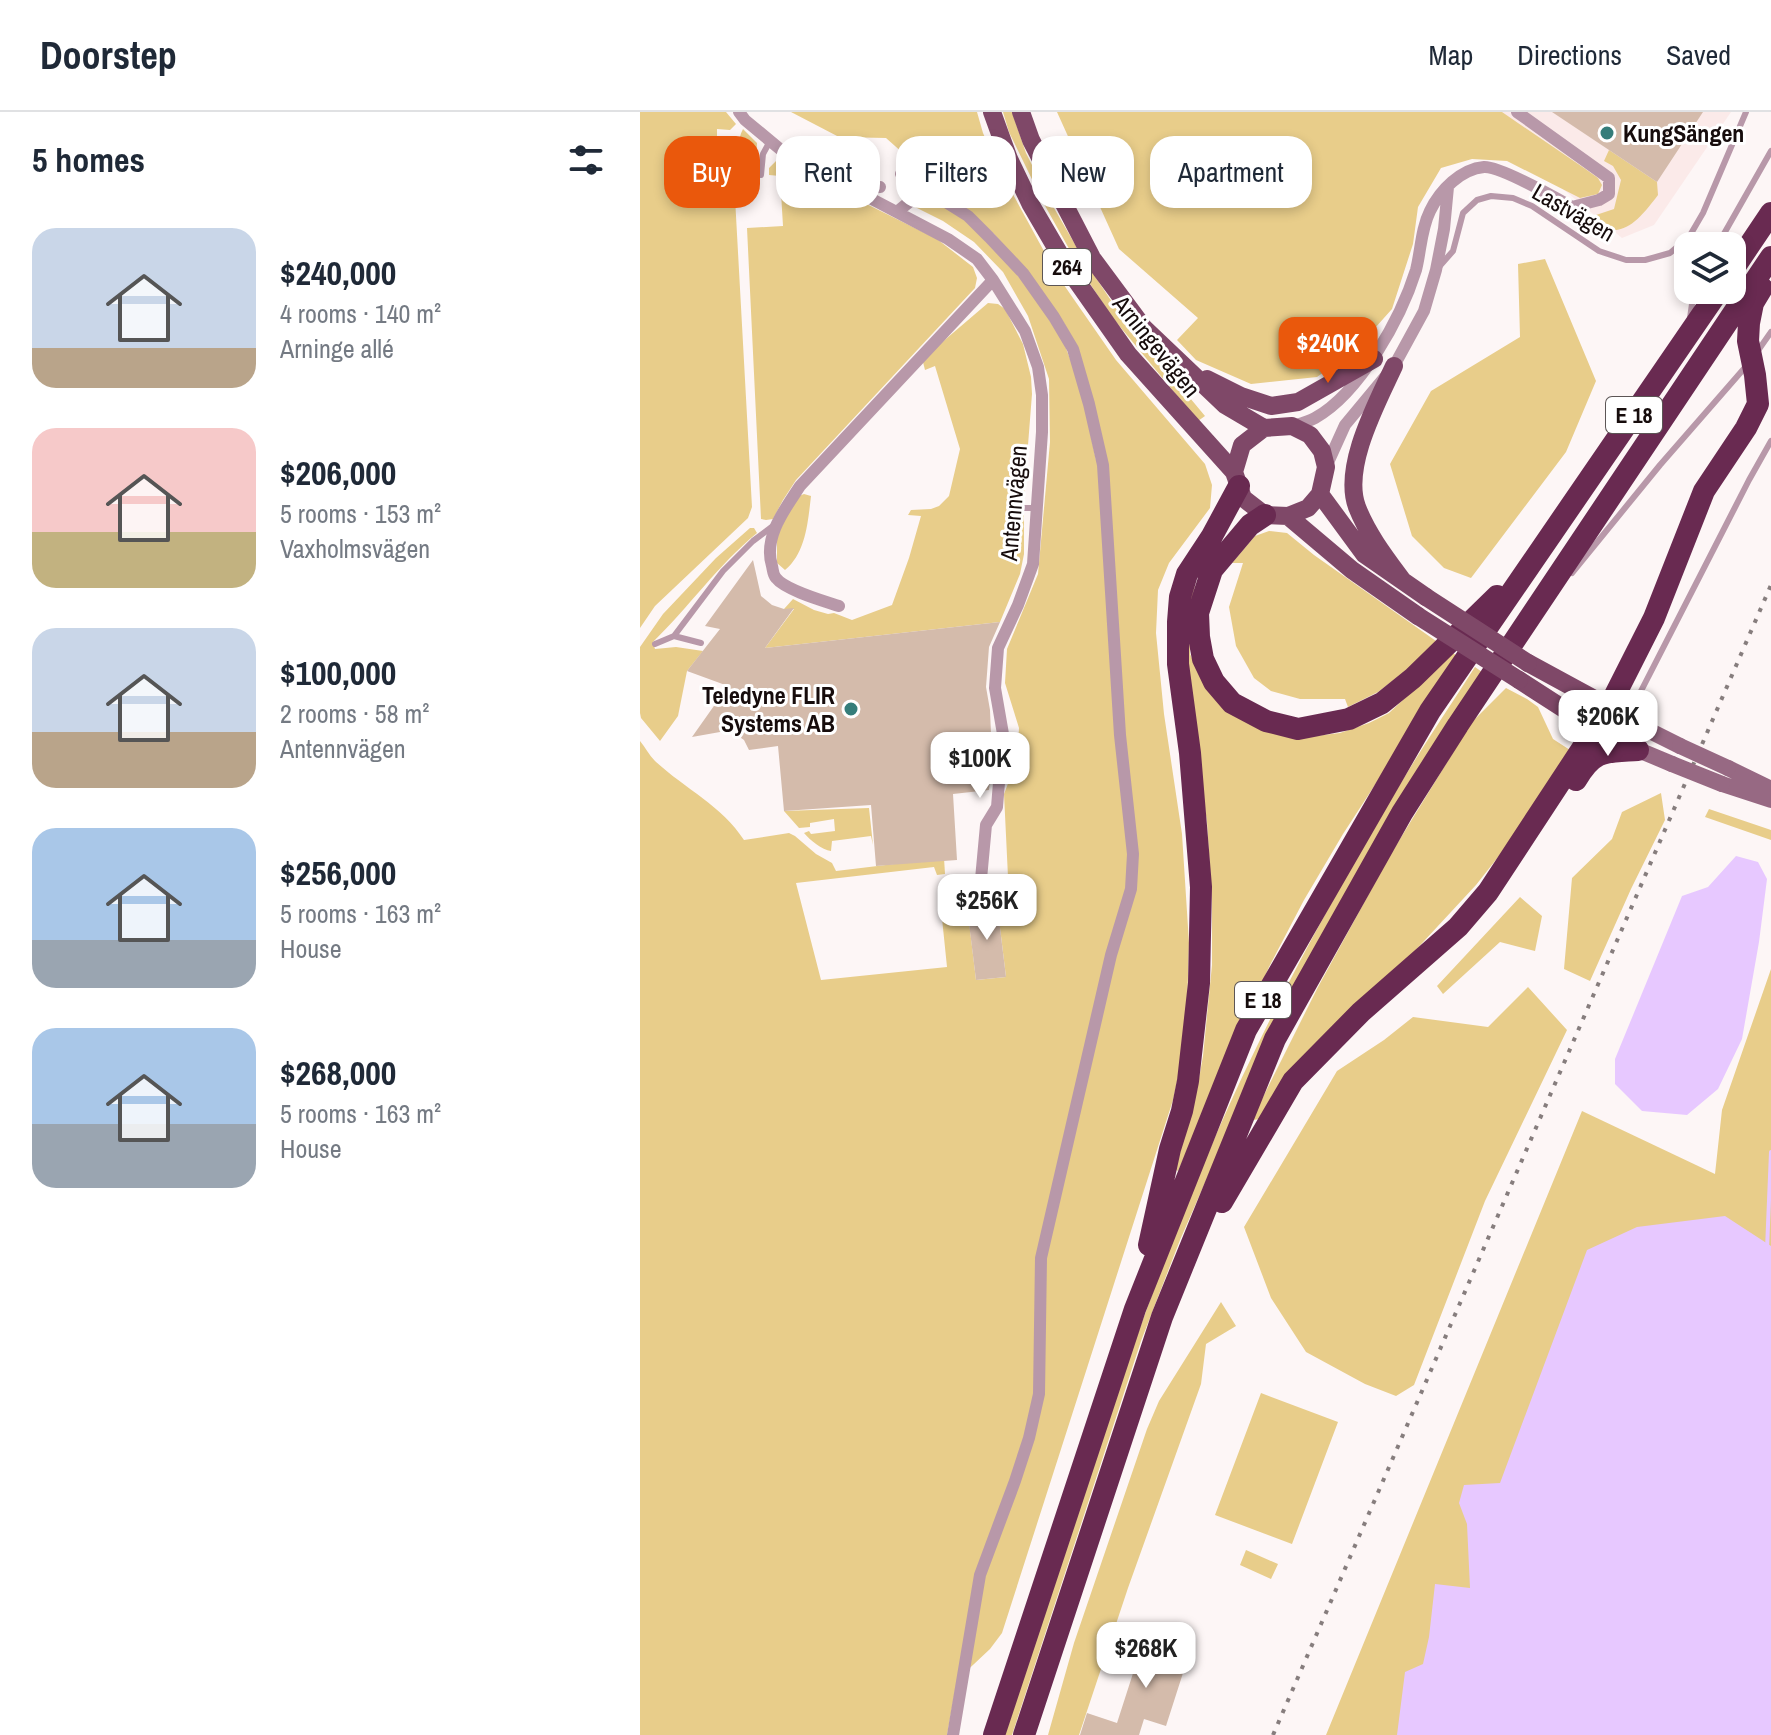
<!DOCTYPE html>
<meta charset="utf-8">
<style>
:root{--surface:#fff;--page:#f2f2f3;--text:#1f2937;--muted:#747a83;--line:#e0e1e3;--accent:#ea580c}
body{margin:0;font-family:"Archivo Narrow",sans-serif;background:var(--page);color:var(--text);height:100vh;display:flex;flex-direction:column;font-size:30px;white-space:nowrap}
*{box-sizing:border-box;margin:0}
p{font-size:26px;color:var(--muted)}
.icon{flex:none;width:44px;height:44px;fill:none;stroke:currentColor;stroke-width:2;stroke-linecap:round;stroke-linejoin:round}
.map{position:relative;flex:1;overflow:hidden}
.sheet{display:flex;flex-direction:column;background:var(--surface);width:640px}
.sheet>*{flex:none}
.banner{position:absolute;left:24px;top:24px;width:760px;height:72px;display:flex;gap:16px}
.tools{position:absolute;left:1034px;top:120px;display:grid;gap:16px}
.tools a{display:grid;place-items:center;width:72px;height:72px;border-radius:16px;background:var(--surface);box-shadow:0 4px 12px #0003;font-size:40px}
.price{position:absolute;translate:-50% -68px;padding:0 18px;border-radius:16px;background:#fff;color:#222;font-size:26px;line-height:52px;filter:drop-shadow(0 2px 4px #0008)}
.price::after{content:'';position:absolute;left:50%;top:48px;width:24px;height:18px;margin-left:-12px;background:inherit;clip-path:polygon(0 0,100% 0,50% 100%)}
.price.current{background:var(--accent);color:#fff}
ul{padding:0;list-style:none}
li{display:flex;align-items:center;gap:24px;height:200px;padding:0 32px}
li span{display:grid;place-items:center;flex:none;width:224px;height:160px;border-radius:24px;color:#555}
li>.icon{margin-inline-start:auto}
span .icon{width:96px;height:96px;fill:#fffc;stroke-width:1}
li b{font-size:34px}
h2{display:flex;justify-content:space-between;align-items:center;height:96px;padding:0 32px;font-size:34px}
.pill{padding:0 28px;border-radius:24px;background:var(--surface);box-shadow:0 4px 12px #0003;font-size:28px;line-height:72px}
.pill.current{background:var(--accent);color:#fff}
header{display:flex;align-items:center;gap:48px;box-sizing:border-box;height:112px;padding:0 40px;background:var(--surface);border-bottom:2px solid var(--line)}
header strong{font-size:38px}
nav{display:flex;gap:44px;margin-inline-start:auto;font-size:28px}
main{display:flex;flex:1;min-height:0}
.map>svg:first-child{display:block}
.built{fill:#fbeae9}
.green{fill:#e8cd8a}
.water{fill:#e7c8ff}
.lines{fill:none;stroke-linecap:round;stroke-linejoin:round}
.stream{stroke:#e7c8ff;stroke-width:4}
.building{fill:#d4bbab}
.lane{stroke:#b898a9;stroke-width:6}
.street{stroke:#b898a9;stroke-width:12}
.secondary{stroke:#976983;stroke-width:16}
.primary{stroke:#7f4868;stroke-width:18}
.highway{stroke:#692a51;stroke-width:22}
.rail{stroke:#867d7d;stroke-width:4;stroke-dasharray:4 8;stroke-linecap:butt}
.secondary-bridge{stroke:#976983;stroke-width:16}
.primary-bridge{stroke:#7f4868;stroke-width:18}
.poi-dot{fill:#357d7a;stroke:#fff;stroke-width:3}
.labels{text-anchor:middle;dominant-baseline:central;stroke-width:6;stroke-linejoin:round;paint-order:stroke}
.shield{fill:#fff;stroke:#5c5555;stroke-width:2}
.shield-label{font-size:22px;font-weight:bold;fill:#160c0c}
.poi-label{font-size:24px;font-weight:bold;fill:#160c0c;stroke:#fff;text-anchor:start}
.street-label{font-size:24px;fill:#160c0c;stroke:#fff}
</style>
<header>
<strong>Doorstep</strong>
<nav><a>Map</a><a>Directions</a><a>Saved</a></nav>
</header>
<main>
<section class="sheet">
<h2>5 homes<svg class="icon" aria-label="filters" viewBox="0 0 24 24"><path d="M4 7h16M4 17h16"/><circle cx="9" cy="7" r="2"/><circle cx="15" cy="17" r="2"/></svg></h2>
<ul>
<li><span style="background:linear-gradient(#c9d6e8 75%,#b9a48a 0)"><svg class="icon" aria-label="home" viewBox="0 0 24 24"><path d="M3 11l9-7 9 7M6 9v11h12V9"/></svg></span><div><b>$240,000</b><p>4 rooms · 140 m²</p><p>Arninge allé</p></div></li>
<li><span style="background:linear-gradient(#f6c9c9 65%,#c2b280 0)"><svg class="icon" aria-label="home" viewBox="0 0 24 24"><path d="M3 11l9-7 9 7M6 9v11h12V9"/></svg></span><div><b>$206,000</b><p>5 rooms · 153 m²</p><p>Vaxholmsvägen</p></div></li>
<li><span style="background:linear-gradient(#c9d6e8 65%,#b9a48a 0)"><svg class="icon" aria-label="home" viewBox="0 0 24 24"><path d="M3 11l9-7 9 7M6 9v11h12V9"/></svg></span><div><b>$100,000</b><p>2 rooms · 58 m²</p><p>Antennvägen</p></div></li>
<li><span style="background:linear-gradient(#a9c7e8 70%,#9aa5b1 0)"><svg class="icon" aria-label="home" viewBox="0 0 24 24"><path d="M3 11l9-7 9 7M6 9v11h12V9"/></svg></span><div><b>$256,000</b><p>5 rooms · 163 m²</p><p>House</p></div></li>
<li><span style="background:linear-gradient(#a9c7e8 60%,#9aa5b1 0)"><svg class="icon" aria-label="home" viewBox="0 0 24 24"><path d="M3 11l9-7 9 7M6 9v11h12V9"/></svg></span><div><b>$268,000</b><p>5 rooms · 163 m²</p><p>House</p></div></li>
</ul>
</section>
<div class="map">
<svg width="1131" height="1623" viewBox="0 0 1131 1623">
<rect width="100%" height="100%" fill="#fdf6f6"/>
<!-- built -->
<path class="built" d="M 830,0 L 1091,0 L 1014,113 L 982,126 Z"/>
<!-- green -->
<path class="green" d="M 0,0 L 86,0 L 96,12 L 90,18 L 77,17 L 77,26 L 92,31 L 112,395 L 108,406 L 15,494 L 0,516 Z
M 151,0 L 337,0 L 343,21 L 358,55 L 417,163 L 476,248 L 565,352 L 572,373 L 570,396 L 529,451 L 518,478 L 516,521 L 524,602 L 542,722 L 549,831 L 546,928 L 533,988 L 362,1521 L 350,1537 L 317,1568 L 307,1623 L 0,1623 L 0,629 C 5,635 9,643 15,649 C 44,676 82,694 104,728 L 149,721 L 155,724 L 176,742 L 192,751 L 196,759 L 304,746 L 305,762 L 297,763 L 294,755 L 156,771 L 181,868 L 307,855 L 299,777 L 313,775 L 321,791 L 327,793 L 336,868 L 366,865 L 357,791 L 368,765 L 364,682 L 377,648 L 379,616 L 365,571 L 367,537 L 398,462 L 410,330 L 409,267 L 388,204 L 363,160 L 334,130 L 303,109 L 271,93 L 283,89 L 295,87 L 313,99 L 330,111 L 371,155 L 393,182 L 424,231 L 440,273 L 456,348 L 466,347 L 455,296 L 440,244 L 424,211 L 392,166 L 354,122 L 246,26 L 199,25 Z
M 363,0 L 372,0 L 386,41 L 410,89 L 444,148 L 480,202 L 565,304 L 558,309 L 472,205 L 441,158 L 404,92 L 369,20 Z
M 417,0 L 862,0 L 944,56 L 958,66 L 962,73 L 958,82 L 940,86 L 867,49 L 832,47 L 801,56 L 778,95 L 773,132 L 752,197 L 718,235 L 677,265 L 611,272 L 556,248 L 537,228 L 558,206 L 479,137 Z
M 103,17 L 117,31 C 117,43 114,52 115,64 L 102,66 C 101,51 95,31 103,17 Z
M 969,38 L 1017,70 L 1018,83 C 991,119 977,129 935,106 L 950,105 L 974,97 L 981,68 L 973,54 L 964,49 Z
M 136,49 L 144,51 L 297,127 L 333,155 L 337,166 L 335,176 L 156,368 L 143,388 L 133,407 L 126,408 L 121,407 L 107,116 L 143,114 L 140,64 L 129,63 L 129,56 Z
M 905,147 L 956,269 L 926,340 L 831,466 L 804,456 L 772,424 L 750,352 L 791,279 L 880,225 L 878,152 Z
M 348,191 L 358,192 L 365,197 L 383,232 L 391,265 L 392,282 L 384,384 L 384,442 L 380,462 L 360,510 L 125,536 L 154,497 L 144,497 L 153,487 L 174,498 L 188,502 L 194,501 L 212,508 L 252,493 L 269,446 L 281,404 L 268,403 L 271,398 L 291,397 L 299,394 L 309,384 L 320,337 L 295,254 L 285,258 L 283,250 L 286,244 Z
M 164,382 L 171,384 C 168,409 166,441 145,458 L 137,451 L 137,425 L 152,392 L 159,384 Z
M 110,416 L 114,416 L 117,421 C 78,453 49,495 13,530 L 15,537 L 36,535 L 63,539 L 47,559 L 38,604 L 20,629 L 1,606 L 0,601 L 0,535 L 23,502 L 76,446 Z
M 629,419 L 647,421 L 674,443 L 796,529 L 772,554 L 738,580 L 708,595 L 705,587 L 660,587 L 631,579 L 614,566 L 596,534 L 589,495 L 603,451 L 592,451 L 615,424 Z
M 556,467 L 550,500 L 550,542 L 564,572 L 667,625 L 700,621 L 729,611 L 749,601 L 813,541 L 818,545 L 703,722 L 664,788 L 629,855 L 538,1059 L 534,1057 L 557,978 L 563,944 L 572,853 L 572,789 L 567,710 L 555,629 L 544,496 Z
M 835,555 L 842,560 L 577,1043 L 540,1128 L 501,1229 L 372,1623 L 365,1623 C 431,1422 491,1219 575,1025 C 627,906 688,793 754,682 C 780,639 808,597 835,555 Z
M 866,576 L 887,587 L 898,595 L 913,627 L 930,638 L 862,740 L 836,773 L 619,1007 L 614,1008 L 614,1003 L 678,875 L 749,745 L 831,611 Z
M 1021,681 L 1025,708 L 991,777 L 950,869 L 924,857 L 932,766 L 972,727 L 982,700 Z
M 229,696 L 233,733 L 231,724 L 192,729 L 191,739 C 182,738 170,728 164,721 L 169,719 L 171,722 L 195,719 L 194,707 L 170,711 L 170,715 L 159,716 L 144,699 Z
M 1069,697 L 1131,718 L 1131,728 L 1065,705 Z
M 880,785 L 902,804 L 895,839 L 860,830 L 803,882 L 797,874 Z
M 1131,857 L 1131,1228 L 849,1623 L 686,1623 L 942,999 L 1075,1062 L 1082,998 Z
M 888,875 L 927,918 L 845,1089 L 774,1273 L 756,1284 L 725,1272 L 666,1240 L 631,1186 L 604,1115 L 697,959 L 744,928 L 773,905 L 848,915 Z
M 581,1190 L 596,1214 L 566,1232 L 561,1272 L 488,1476 L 439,1623 L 408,1623 L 434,1531 L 507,1317 L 519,1289 Z
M 621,1281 L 698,1310 L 652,1432 L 575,1403 Z
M 606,1438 L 638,1452 L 631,1467 L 600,1453 Z"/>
<!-- water -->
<path class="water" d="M 1096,744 L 1118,750 L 1127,767 L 1119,830 L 1102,927 L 1078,977 L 1047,1003 L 1002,999 L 975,972 L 975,947 L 1042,784 L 1068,775 Z
M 1085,1104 L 1131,1134 L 1131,1623 L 757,1623 L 765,1560 L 783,1552 L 789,1525 L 795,1472 L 830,1476 L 827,1412 L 819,1391 L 824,1373 L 860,1371 L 947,1138 L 997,1115 Z"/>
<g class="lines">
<!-- stream -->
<path class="stream" d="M 1127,1137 L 1131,1040"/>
</g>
<!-- building -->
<path class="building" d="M 912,0 L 1063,0 L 1017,70 Z
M 113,448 L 121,484 L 132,493 L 144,497 L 154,496 L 125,536 L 360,510 L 349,535 L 346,575 L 350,598 L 352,646 L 349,678 L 313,682 L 317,748 L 236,754 L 231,693 L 144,699 L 138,634 L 109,638 L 104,628 L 91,619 L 80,620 L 52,625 L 88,574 L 47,559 L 80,517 L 65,514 Z
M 357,791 L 366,865 L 336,868 L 327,795 Z
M 506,1521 L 551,1536 L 526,1614 L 504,1607 L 499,1623 L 440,1623 L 447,1601 L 477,1611 Z"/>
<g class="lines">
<!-- lane -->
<path class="lane" d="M 121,63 L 123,42 L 130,29
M 1077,134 L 1131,39
M 798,156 L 813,139 L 823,101 L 837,88 L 851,84 L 873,86 L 892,94 L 959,139 L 986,148 L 1005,148 L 1030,141 L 1049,125 L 1063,101 L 1106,0
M 1050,206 L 1054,178
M 1117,240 L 1131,220
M 374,396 L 395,396
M 932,461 L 1020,353 L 1108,252
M 34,524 L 61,531
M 15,532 L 34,524 L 83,459 L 113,429 L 133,414
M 997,635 L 990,608 L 999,583 L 1109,368 L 1131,329"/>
<!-- street -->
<path class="street" d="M 99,0 L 105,8 L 146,42 L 308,127 L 337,147 L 353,168 L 385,219 L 398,255 L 402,283 L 402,320 L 393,452 L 378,493 L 358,536 L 355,576 L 363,622 L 357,695 L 346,713 L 341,767 L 335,769
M 261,62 L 328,104 L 349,125 L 383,161 L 414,205 L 433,237 L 449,292 L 463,353 L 480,623 L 493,742 L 491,777 L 471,843 L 401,1146 L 399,1282 L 389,1326 L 375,1369 L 340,1463 L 313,1623
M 213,77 L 240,75
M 257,100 L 274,86 L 290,79
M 652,314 C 659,312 668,310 675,306 C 720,281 761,206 776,158 C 781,138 781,117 790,99 C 800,78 821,57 844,55 C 860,54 916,86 932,95 L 959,88 L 969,82 L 969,66 L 877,0
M 686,355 L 705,313 L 754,254 L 784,199 L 796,158 L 804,117 L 808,75
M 199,494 C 184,489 145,478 136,466 C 133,463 133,458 132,454 C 123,425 145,397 160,374 L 353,168"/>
<!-- secondary -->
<path class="secondary" d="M 969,595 L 1008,618 L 1040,634
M 955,617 L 984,632 L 1032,652
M 1088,656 L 1131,677
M 1082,672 L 1131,688"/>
<!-- primary -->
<path class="primary" d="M 352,0 L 369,47 L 391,93 L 429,158 L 488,242 L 594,360 L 603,386 L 625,403 L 648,404 L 668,396 L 680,382 L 686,355 L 682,339 L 670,323 L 652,314 L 624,316 L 585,293 L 504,216 L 452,146 L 391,28 L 381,0
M 754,254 C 737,291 702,355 717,395 C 728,423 746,446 763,469
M 567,267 L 601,284 L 631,294 L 658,290 L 734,247
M 594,360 L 602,333 L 624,316
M 680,382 L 724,442 L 786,485
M 648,404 L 712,458 L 778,504
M 879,568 L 955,617 L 969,595 L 888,551"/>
<!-- highway -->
<path class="highway" d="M 1092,159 L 1131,101
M 625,403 L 610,413 L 572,458 L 558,501 L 559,525 L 563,547 L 574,570 L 592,591 L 626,609 L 658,617 L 709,607 L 742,591 L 773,566 L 857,484
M 969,595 L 1014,506 L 1064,379 L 1106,316 L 1118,292 L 1115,263 L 1108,229 L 1109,211 L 1113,191 L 1122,176
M 936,668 C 954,637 965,640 998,638
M 582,1090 L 653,969 L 721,900 L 818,815 L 848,780 L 955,617
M 509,1133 L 530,1037 L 542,999 L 548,969 L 559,871 L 561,775 L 550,641 L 538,552 L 538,510 L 540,485 L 547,462 L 572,424 L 599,374
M 354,1623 L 495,1197 L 606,918 L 790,599 L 1079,178
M 384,1623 L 522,1205 L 635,927 L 762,701 L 818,613 L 1131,145"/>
<!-- rail -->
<path class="rail" d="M 633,1623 L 1131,473"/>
<!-- secondary-bridge -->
<path class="secondary-bridge" d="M 1040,634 L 1088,656
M 1032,652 L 1082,672"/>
<!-- primary-bridge -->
<path class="primary-bridge" d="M 786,485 L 888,551
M 778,504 L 879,568"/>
</g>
<!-- markers -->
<g class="poi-dot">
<circle cx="967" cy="21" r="8"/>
<circle cx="211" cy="597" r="8"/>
</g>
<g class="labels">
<!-- shield labels -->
<g class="shield">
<rect x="403" y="137" width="48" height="36" rx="6"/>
<rect x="966" y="285" width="56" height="36" rx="6"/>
<rect x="595" y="870" width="56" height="36" rx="6"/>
</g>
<g class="shield-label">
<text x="427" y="155">264</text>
<text x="994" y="303">E 18</text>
<text x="623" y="888">E 18</text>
</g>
<!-- poi labels -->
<g class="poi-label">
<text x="983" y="21">KungSängen</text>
<text x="195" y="583" text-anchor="end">Teledyne FLIR<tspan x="195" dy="28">Systems AB</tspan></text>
</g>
<!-- street labels -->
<g class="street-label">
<text transform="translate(934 100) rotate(30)">Lastvägen</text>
<text transform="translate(517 234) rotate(51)">Arningevägen</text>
<text transform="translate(373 391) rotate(-85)">Antennvägen</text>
</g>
</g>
</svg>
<div class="tools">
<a><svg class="icon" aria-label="layers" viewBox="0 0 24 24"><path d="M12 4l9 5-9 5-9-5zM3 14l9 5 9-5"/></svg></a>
</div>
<b class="price current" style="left:688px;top:273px">$240K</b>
<b class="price" style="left:968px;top:646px">$206K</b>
<b class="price" style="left:340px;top:688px">$100K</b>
<b class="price" style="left:347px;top:830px">$256K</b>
<b class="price" style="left:506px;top:1578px">$268K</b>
<div class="banner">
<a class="pill current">Buy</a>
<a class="pill">Rent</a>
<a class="pill">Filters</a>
<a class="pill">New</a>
<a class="pill">Apartment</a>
</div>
</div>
</main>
